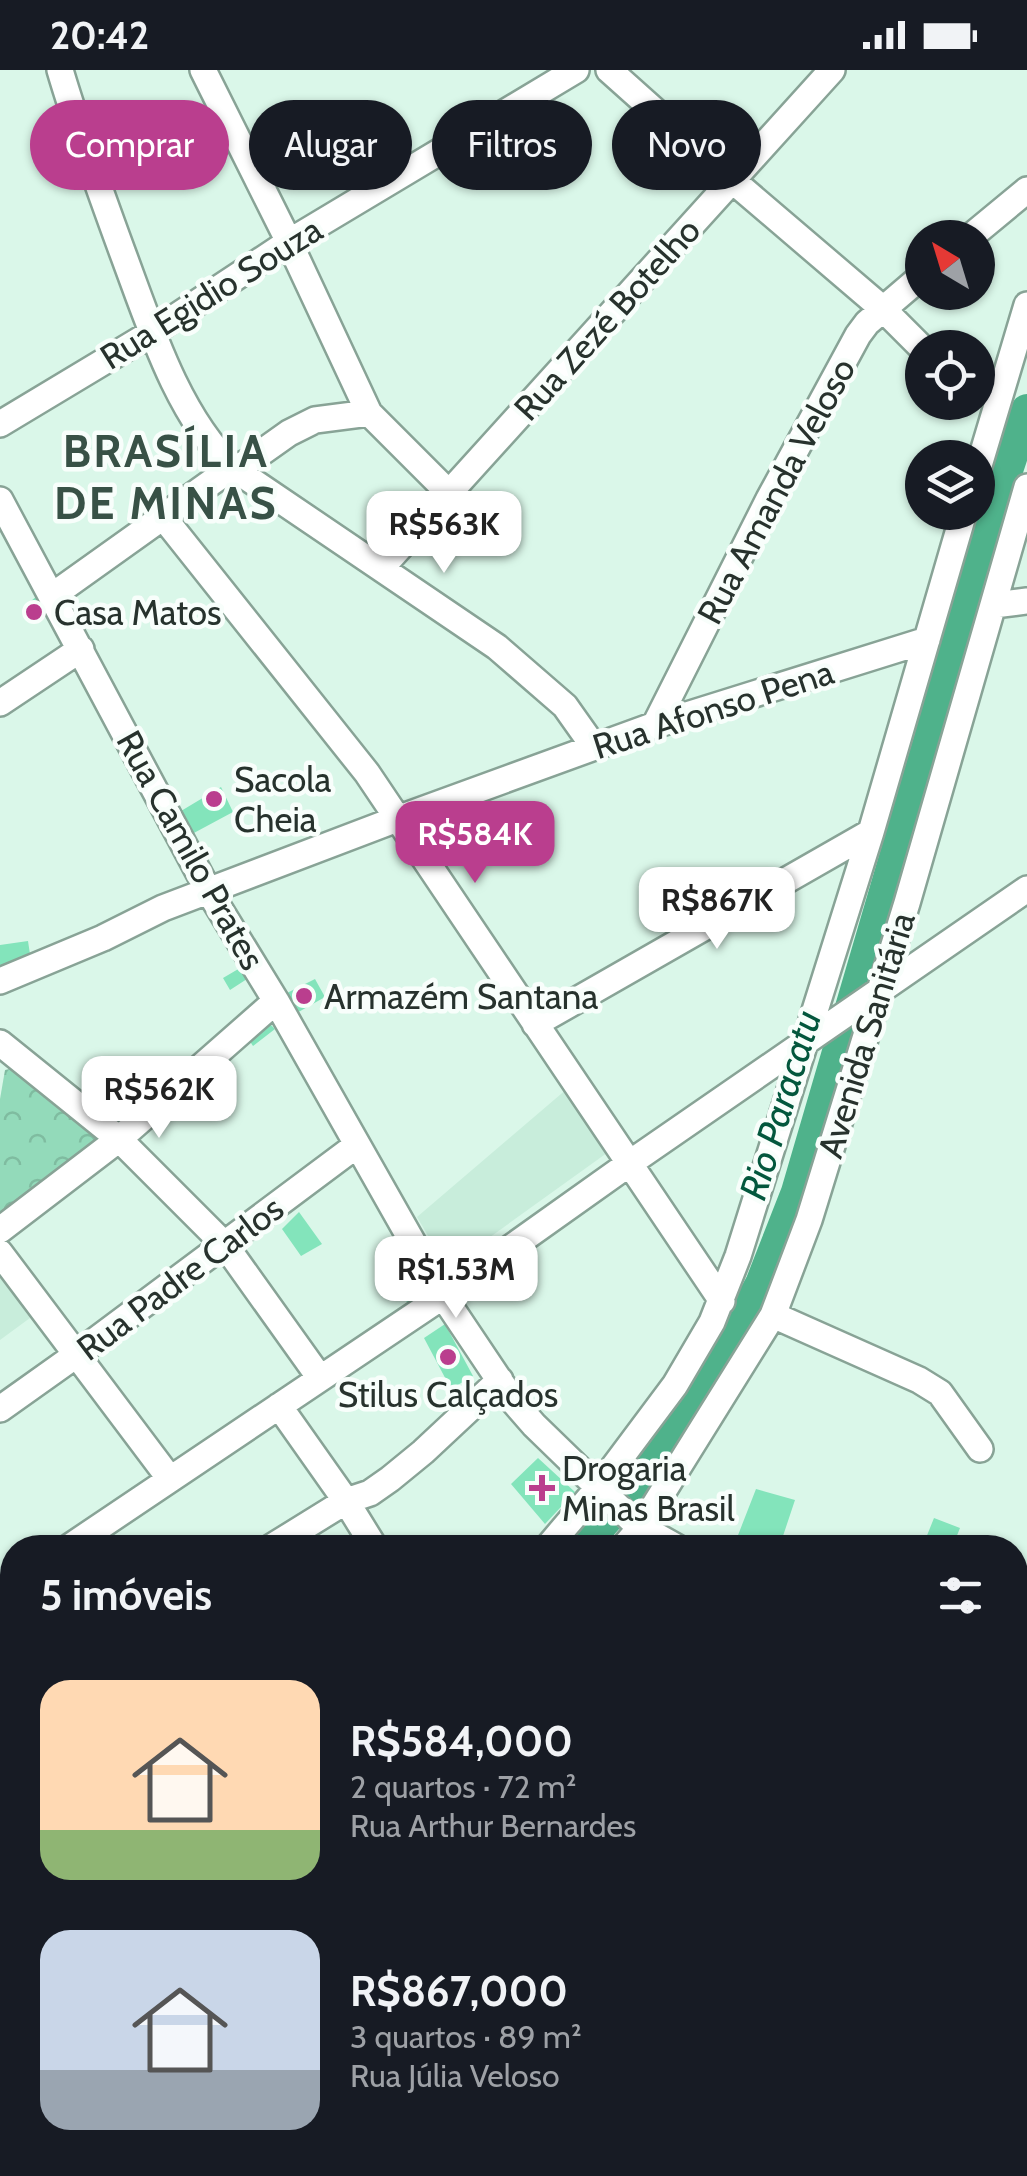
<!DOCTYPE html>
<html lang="pt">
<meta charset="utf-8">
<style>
:root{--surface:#171b24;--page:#20242c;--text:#f1f3f6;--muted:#9ea1a6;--accent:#ba3e8e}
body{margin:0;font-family:Cabin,sans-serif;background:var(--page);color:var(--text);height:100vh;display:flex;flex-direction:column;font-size:38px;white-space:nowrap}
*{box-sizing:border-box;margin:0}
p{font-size:32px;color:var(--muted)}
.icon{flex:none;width:55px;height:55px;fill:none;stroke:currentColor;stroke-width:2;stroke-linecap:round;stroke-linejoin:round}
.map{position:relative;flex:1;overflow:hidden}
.details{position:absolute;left:0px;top:1465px;width:1028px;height:642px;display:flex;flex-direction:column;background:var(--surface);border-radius:40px 40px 0 0;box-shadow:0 2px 8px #0004}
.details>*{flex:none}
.hud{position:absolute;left:30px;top:30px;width:968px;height:90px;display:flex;gap:20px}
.needle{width:65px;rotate:322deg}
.buttons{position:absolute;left:905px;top:150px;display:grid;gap:20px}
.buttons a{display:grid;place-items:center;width:90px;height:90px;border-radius:50%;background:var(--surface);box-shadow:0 2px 8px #0004;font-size:50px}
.price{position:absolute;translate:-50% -85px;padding:0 22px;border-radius:20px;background:#fff;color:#222;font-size:32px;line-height:65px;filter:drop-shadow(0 2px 5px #0008)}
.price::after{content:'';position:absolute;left:50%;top:60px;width:30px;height:22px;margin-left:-15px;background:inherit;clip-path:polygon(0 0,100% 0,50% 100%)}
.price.on{background:var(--accent);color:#fff}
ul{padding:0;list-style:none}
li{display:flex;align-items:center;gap:30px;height:250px;padding:0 40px}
li span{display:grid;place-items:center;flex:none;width:280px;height:200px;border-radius:30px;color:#555}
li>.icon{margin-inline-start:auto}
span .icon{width:120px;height:120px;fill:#fffc;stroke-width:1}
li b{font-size:42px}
h2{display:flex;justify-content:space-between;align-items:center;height:120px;padding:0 40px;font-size:42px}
.chip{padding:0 35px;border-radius:45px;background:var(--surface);box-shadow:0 2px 8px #0004;font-size:35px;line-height:90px}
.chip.on{background:var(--accent);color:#fff}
.status{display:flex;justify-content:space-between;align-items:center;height:70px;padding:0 50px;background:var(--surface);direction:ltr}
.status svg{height:28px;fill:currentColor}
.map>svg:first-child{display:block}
.built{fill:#c8eddb}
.park{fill:url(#park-crowns)}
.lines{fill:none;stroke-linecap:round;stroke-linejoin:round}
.river{stroke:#4fb28b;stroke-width:32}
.building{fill:#83e4bb}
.minor-casing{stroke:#88a396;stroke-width:30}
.minor{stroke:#fff;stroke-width:25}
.poi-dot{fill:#ba3e8e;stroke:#f8fefb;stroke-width:4}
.labels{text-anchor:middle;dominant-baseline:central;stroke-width:9;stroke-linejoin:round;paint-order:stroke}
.street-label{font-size:35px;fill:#27322d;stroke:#f8fefb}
.poi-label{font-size:35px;fill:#27322d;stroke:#f8fefb;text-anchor:start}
.water-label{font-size:38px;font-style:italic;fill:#03573d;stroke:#f8fefb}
.district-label{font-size:45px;font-weight:bold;letter-spacing:2.5px;fill:#385146;stroke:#f8fefb}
</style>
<div class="status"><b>20:42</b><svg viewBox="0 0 49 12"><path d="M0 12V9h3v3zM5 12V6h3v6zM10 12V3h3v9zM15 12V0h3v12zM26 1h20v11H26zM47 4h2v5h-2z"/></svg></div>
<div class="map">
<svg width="1027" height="2106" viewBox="0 0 1027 2106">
<defs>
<pattern id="park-crowns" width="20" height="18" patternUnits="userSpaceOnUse" patternTransform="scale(2.5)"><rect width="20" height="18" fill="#93daba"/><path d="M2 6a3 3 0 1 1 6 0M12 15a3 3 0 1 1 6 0" fill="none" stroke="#7fbca0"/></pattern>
</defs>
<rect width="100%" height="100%" fill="#daf7e9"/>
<!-- built -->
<path class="built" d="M 568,1018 L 618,1075 L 447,1198 L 417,1147 Z
M 0,1207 L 30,1248 L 0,1270 Z
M 437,2095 L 476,2095 L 483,2104 L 480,2106 L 445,2106 Z"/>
<!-- park -->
<path class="park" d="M 14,998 L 101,1065 L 100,1074 L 0,1152 L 0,1029 L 5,1000 Z"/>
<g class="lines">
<!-- river -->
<path class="river" d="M 581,1478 L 647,1403 L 716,1297 L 761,1214 L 797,1122 L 930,668 L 960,542 L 1027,340
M 0,1837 L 12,1832"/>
</g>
<!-- building -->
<path class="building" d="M 37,526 L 45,537 L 32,548 L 25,536 Z
M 221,717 L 233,742 L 192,764 L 181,741 Z
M 28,871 L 31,891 L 0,896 L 0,875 Z
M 240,898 L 247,909 L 230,920 L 223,908 Z
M 315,909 L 325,927 L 295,944 L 283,925 Z
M 266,950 L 275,959 L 253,976 L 247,967 Z
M 299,1142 L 322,1174 L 301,1186 L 282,1159 Z
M 405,1184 L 429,1222 L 409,1235 L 385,1200 Z
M 445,1254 L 473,1306 L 451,1319 L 424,1268 Z
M 538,1388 L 575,1422 L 545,1454 L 511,1414 Z
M 756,1419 L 795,1430 L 779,1478 L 733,1478 Z
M 934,1448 L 960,1458 L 952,1478 L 922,1478 Z
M 1026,1514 L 1027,1514 L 1027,1582 L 1015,1577 L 1015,1551 Z
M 12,1738 L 12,1758 L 3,1745 Z"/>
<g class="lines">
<!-- minor casing -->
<g class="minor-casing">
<path id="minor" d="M 60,0 C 78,61 100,121 122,181 C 149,253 177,345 233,398 L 497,577 L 565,636 L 594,677
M 203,0 L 289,172 L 369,343 L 449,423
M 609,0 L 732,110 L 883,239 L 922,278
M 969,168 L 1027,120
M 0,354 L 153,262 L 289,172 L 576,0
M 978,399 L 1027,235
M 0,430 L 208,820 L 276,931 L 443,1226 L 514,1332 L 534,1355 L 637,1455 L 678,1478
M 164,448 L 367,703 L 722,1231
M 382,497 L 832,0
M 52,526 L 223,404 L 248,392 L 289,363 L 315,350 L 369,343
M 994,535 L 1027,531
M 0,633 L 81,579
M 655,655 L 769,429 L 858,265 L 867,253 L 922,206
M 0,911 L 103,868 L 163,838 L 397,749 L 655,655 L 927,570
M 535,954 L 871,762
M 0,973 L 119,1069 L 225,1175 L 320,1308
M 0,1160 L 119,1069 L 276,931
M 0,1183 L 170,1409
M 773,1245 L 919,1310 L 940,1323 L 980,1379
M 279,1336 L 346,1431 L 375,1478
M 0,1339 L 76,1285 L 357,1075
M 68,1478 L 443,1226 L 630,1093 L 1027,819
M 270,1478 L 346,1431 L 370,1423 L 390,1409 L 423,1382 L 500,1310
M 547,1478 L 598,1418 L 675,1315 L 712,1252 L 738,1186 L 871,762 L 964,442
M 623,1478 L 641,1457 L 773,1245 L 809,1150 L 907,833 L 1027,417
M 0,1523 L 12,1514
M 0,1593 L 12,1608
M 1015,1595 L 1027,1599
M 0,1805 L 12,1799
M 0,1865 L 12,1859
M 1015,1921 L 1027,1911
M 1015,2070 L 1027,2088
M 176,2095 L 184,2106
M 378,2095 L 386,2106
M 400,2095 L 408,2106
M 831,2095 L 839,2106
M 43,2106 L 57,2095
M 620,2106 L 634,2095"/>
</g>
<!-- minor -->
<use href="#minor" class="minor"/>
</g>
<!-- markers -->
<g class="poi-dot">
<circle cx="34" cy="542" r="10"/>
<circle cx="214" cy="729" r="10"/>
<circle cx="304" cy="926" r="10"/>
<circle cx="448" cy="1287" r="10"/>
<path d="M537 1403h10v10h10v10h-10v10h-10v-10h-10v-10h10z"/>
</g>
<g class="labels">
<!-- street labels -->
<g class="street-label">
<text transform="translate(211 223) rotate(-32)">Rua Egidio Souza</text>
<text transform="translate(607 249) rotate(-48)">Rua Zezé Botelho</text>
<text transform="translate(776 421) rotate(-62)">Rua Amanda Veloso</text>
<text transform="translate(713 639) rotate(-18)">Rua Afonso Pena</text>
<text transform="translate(191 780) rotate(61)">Rua Camilo Prates</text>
<text transform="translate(866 965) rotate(-73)">Avenida Sanitária</text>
<text transform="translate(180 1208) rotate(-37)">Rua Padre Carlos</text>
</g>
<!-- poi labels -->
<g class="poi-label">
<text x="54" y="542">Casa Matos</text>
<text x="234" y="709">Sacola<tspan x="234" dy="40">Cheia</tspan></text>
<text x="324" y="926">Armazém Santana</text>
<text x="448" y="1324" text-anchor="middle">Stilus Calçados</text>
<text x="562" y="1398">Drogaria<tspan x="562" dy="40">Minas Brasil</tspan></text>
</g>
<!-- water labels -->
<g class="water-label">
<text transform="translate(780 1035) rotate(-73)">Rio Paracatu</text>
</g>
<!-- district labels -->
<g class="district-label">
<text x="166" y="381">BRASÍLIA<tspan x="166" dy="52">DE MINAS</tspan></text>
</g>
</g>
</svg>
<div class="buttons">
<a><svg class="needle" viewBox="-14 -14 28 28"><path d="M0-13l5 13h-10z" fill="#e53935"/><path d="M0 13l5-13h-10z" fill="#9ea1a6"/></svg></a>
<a><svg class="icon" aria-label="locate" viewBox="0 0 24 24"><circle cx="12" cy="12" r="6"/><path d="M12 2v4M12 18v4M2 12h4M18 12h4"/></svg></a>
<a><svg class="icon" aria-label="layers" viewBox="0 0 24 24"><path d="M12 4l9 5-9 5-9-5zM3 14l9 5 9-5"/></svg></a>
</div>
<b class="price" style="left:444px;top:506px">R$563K</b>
<b class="price on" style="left:475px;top:816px">R$584K</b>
<b class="price" style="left:717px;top:882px">R$867K</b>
<b class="price" style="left:159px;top:1071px">R$562K</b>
<b class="price" style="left:456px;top:1251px">R$1.53M</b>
<div class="hud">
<a class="chip on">Comprar</a>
<a class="chip">Alugar</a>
<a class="chip">Filtros</a>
<a class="chip">Novo</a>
</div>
<section class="details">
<h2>5 imóveis<svg class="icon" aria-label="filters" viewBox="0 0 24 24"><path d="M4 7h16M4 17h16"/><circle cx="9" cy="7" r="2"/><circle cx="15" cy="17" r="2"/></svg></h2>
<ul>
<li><span style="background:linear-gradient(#ffd9b3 75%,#8fb573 0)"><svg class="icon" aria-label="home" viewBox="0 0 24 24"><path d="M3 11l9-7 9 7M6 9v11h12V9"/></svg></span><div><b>R$584,000</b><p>2 quartos · 72 m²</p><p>Rua Arthur Bernardes</p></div></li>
<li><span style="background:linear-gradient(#c9d6e8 70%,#9aa5b1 0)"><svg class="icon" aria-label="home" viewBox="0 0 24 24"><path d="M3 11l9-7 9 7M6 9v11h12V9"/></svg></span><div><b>R$867,000</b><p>3 quartos · 89 m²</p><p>Rua Júlia Veloso</p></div></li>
</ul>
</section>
</div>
